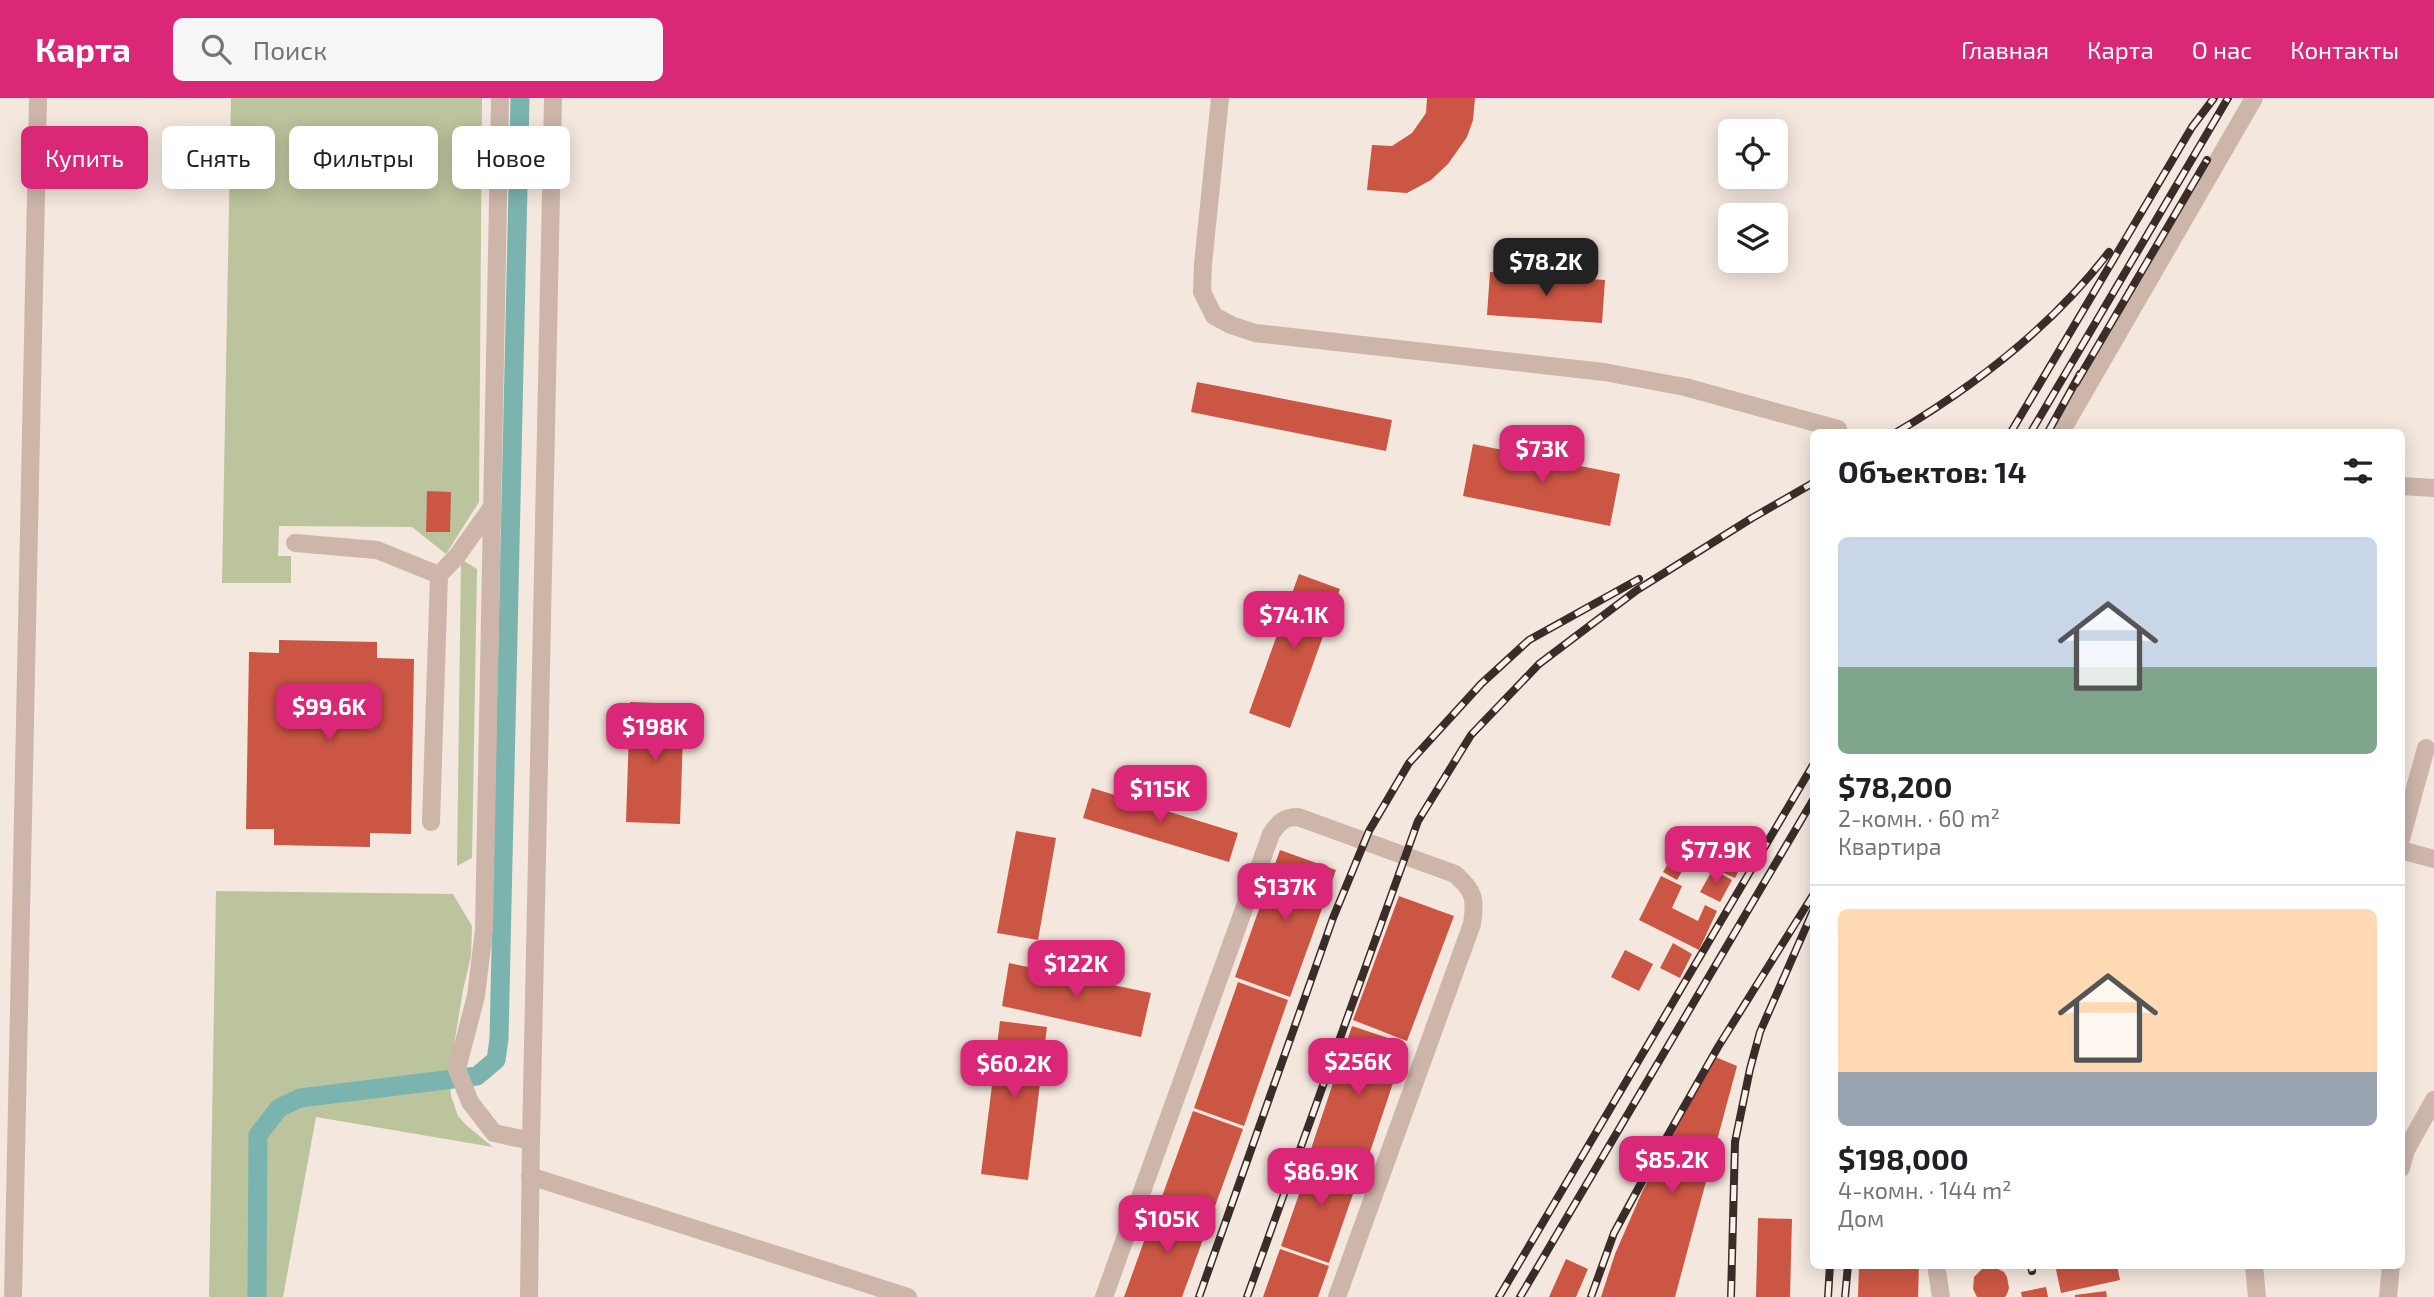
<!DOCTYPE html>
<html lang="ru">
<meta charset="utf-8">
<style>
:root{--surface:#fff;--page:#f6f6f6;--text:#202124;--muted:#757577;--line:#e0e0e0;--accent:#db2777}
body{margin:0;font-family:"Exo 2",sans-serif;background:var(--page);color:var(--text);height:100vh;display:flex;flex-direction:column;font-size:26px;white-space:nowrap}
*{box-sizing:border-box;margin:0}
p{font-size:23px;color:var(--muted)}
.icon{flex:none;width:38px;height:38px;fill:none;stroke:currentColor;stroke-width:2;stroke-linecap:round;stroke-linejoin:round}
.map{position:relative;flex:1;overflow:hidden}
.details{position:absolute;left:1810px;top:331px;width:595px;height:840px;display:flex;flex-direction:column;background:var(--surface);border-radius:10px;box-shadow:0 4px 18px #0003}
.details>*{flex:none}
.guide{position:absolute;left:21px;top:28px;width:665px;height:63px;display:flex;gap:14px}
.controls{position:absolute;left:1718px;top:21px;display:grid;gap:14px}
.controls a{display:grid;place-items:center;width:70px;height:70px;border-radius:10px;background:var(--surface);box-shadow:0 4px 18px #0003;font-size:35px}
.price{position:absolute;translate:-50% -60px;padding:0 16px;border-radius:14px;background:var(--accent);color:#fff;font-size:23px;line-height:46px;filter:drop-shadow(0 2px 4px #0008)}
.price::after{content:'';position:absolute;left:50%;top:42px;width:21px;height:16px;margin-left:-10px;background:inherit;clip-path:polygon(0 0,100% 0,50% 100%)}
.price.current{background:#222;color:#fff}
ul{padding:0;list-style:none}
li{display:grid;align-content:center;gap:14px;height:371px;padding:0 28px}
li+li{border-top:2px solid var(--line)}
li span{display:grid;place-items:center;height:217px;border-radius:10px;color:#555}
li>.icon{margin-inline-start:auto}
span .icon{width:126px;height:126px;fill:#fffc;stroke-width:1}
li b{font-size:30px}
h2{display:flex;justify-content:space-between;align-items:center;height:84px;padding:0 28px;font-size:30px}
.chip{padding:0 24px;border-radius:10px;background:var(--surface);box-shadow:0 4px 18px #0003;font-size:24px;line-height:63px}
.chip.current{background:var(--accent);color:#fff}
header{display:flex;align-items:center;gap:42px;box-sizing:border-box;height:98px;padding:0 35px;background:var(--accent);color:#fff}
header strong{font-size:33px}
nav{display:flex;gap:38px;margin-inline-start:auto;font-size:24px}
.search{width:490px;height:63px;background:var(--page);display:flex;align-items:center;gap:18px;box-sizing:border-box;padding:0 24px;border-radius:10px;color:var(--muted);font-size:26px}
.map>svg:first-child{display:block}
.green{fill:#bbc49d}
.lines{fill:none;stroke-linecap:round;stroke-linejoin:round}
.canal{stroke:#7bb3af;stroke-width:19}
.building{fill:#cc5644}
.minor{stroke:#cdb5a9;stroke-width:18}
.rail-casing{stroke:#3a2d29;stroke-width:8}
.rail{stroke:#fbf2eb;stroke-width:5;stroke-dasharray:16;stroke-linecap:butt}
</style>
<header>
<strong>Карта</strong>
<div class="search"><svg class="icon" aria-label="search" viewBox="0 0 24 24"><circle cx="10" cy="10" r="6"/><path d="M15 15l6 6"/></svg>Поиск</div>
<nav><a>Главная</a><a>Карта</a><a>О нас</a><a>Контакты</a></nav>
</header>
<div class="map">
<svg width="2434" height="1199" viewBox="0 0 2434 1199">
<rect width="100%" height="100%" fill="#f4e7de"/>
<!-- green -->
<path class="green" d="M 231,0 L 482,0 L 479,404 L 446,456 L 412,429 L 279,428 L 278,458 L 291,458 L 291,485 L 222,485 Z
M 461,461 L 477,471 L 472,760 L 457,768 Z
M 216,793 L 453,796 L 472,828 L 471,858 L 463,892 L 449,978 L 451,998 L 458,1018 L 466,1027 L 493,1049 L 316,1019 L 283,1199 L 209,1199 Z"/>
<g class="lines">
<!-- canal -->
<path class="canal" d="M 257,1199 L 258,1037 L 279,1010 L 300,1000 L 477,978 L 496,962 L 499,941 L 520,0"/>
</g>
<!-- building -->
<path class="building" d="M 1427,0 L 1475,0 L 1473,22 L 1467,39 L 1448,66 L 1431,82 L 1407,95 L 1367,92 L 1372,47 L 1392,48 L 1412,35 L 1426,15 Z
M 1490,174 L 1605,182 L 1602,225 L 1487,217 Z
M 1197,284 L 1392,322 L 1386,353 L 1191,314 Z
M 1473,346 L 1620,376 L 1610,428 L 1463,398 Z
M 427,393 L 451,394 L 450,434 L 426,434 Z
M 1299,476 L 1340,491 L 1290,630 L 1249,615 Z
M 279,542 L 377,544 L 377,560 L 414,561 L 411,736 L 370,735 L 370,749 L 274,747 L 274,731 L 246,731 L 249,554 L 279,555 Z
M 630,604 L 684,606 L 680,726 L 626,724 Z
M 1092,690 L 1238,735 L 1229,764 L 1083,720 Z
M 1016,733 L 1056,740 L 1038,842 L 997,835 Z
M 1699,747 L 1742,766 L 1735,780 L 1692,761 Z
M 1280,752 L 1336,772 L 1290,899 L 1235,879 Z
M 1673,757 L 1687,765 L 1677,782 L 1663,774 Z
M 1713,771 L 1732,782 L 1720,804 L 1700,794 Z
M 1661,778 L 1682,788 L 1672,810 L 1698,823 L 1705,807 L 1717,813 L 1699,852 L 1639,822 Z
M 1399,798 L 1454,818 L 1407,943 L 1353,922 Z
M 1673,845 L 1692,856 L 1680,880 L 1660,870 Z
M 1625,852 L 1653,866 L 1639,893 L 1611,879 Z
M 1009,865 L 1151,895 L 1141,939 L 1002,908 Z
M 1238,884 L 1288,902 L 1244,1028 L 1194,1010 Z
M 1000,923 L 1047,929 L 1028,1082 L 981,1076 Z
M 1352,928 L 1406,946 L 1364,1072 L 1310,1054 Z
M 1713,958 L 1737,968 L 1675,1199 L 1601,1199 L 1615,1156 L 1642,1094 Z
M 1193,1013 L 1243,1031 L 1210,1122 L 1160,1104 Z
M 1313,1056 L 1361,1073 L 1329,1165 L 1281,1148 Z
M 1157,1107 L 1209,1125 L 1182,1199 L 1124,1199 Z
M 1758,1120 L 1792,1121 L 1790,1199 L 1756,1199 Z
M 1280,1151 L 1329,1168 L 1318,1199 L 1263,1199 Z
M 1566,1161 L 1588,1171 L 1576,1199 L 1549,1199 Z
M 1859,1167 L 1919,1167 L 1918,1199 L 1858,1199 Z
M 2055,1167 L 2117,1167 L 2120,1182 L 2061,1195 Z
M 1994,1169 L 2004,1174 L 2007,1179 L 2009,1190 L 2007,1196 L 2005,1199 L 1977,1199 L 1973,1191 L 1974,1179 L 1983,1170 Z
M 2046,1189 L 2048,1199 L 2022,1199 L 2021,1194 Z
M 2106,1193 L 2107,1199 L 2075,1199 L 2075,1197 Z"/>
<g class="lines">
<!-- minor -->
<path class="minor" d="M 500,0 L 484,832 L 476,898 L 457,971 L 470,1004 L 494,1035 L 531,1043
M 1220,0 L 1203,166 L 1202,194 L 1214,218 L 1231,227 L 1255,235 L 1604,274 L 1685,289 L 1838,331
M 2061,334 L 2254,0
M 2401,388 L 2434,390
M 295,445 L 377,452 L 439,477
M 431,724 L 439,477 L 457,458 L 492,409
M 2401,741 L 2426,650
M 2401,752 L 2434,761
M 2401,1070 L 2406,1052 L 2434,1002
M 530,1078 L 908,1199
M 1936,1167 L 1941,1199
M 2254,1167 L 2257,1199
M 13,1199 L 38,0
M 529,1199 L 531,1043 L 553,0
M 1104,1199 L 1271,736 C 1279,724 1284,719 1298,719 L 1455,776 C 1474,793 1476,800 1472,826 L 1337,1199
M 2388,1199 L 2391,1167"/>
<!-- rail casing -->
<g class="rail-casing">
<path id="rail" d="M 2076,285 L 2207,62
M 1897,334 C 1976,287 2053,227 2109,154
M 2011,334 L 2192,29 L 2214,0
M 2031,334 L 2228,0
M 2048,334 L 2080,276
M 2031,1167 L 2032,1173
M 1199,1199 L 1333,820 L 1369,733 L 1409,665 L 1481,586 L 1529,542 L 1639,481
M 1247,1199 L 1418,723 L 1471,637 L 1539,566 L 1637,492 L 1752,420 L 1813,385
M 1499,1199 L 1813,667
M 1520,1199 L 1813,702
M 1591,1199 L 1614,1135 L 1651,1067 L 1718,949 L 1813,797
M 1731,1199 L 1735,1044 L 1750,971 L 1760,934 L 1813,813
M 1828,1199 L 1830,1167
M 1845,1199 L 1848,1167"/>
</g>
<!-- rail -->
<use href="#rail" class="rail"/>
</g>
</svg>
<div class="controls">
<a><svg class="icon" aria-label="locate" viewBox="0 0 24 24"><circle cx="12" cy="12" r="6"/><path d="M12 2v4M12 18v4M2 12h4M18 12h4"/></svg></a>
<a><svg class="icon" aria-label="layers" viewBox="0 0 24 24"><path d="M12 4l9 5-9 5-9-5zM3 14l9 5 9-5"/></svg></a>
</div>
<b class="price current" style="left:1546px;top:200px">$78.2K</b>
<b class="price" style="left:1542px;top:387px">$73K</b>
<b class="price" style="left:1294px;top:553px">$74.1K</b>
<b class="price" style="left:329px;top:645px">$99.6K</b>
<b class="price" style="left:655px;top:665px">$198K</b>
<b class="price" style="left:1160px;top:727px">$115K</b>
<b class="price" style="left:1716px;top:788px">$77.9K</b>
<b class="price" style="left:1285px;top:825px">$137K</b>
<b class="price" style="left:1076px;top:902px">$122K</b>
<b class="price" style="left:1358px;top:1000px">$256K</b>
<b class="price" style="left:1014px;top:1002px">$60.2K</b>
<b class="price" style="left:1672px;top:1098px">$85.2K</b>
<b class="price" style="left:1321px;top:1110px">$86.9K</b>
<b class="price" style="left:1167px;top:1157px">$105K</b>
<div class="guide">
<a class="chip current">Купить</a>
<a class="chip">Снять</a>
<a class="chip">Фильтры</a>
<a class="chip">Новое</a>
</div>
<section class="details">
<h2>Объектов: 14<svg class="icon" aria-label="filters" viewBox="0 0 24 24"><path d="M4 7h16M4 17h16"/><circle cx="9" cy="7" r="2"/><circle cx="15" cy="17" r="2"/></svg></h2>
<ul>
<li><span style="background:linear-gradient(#c9d6e8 60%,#7fa58c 0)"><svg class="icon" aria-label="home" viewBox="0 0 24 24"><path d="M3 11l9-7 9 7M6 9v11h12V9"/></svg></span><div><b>$78,200</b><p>2-комн. · 60 m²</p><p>Квартира</p></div></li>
<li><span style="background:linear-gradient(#ffd9b3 75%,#9aa5b1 0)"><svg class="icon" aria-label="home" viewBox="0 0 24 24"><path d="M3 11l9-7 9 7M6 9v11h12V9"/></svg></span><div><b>$198,000</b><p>4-комн. · 144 m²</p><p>Дом</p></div></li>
</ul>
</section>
</div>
